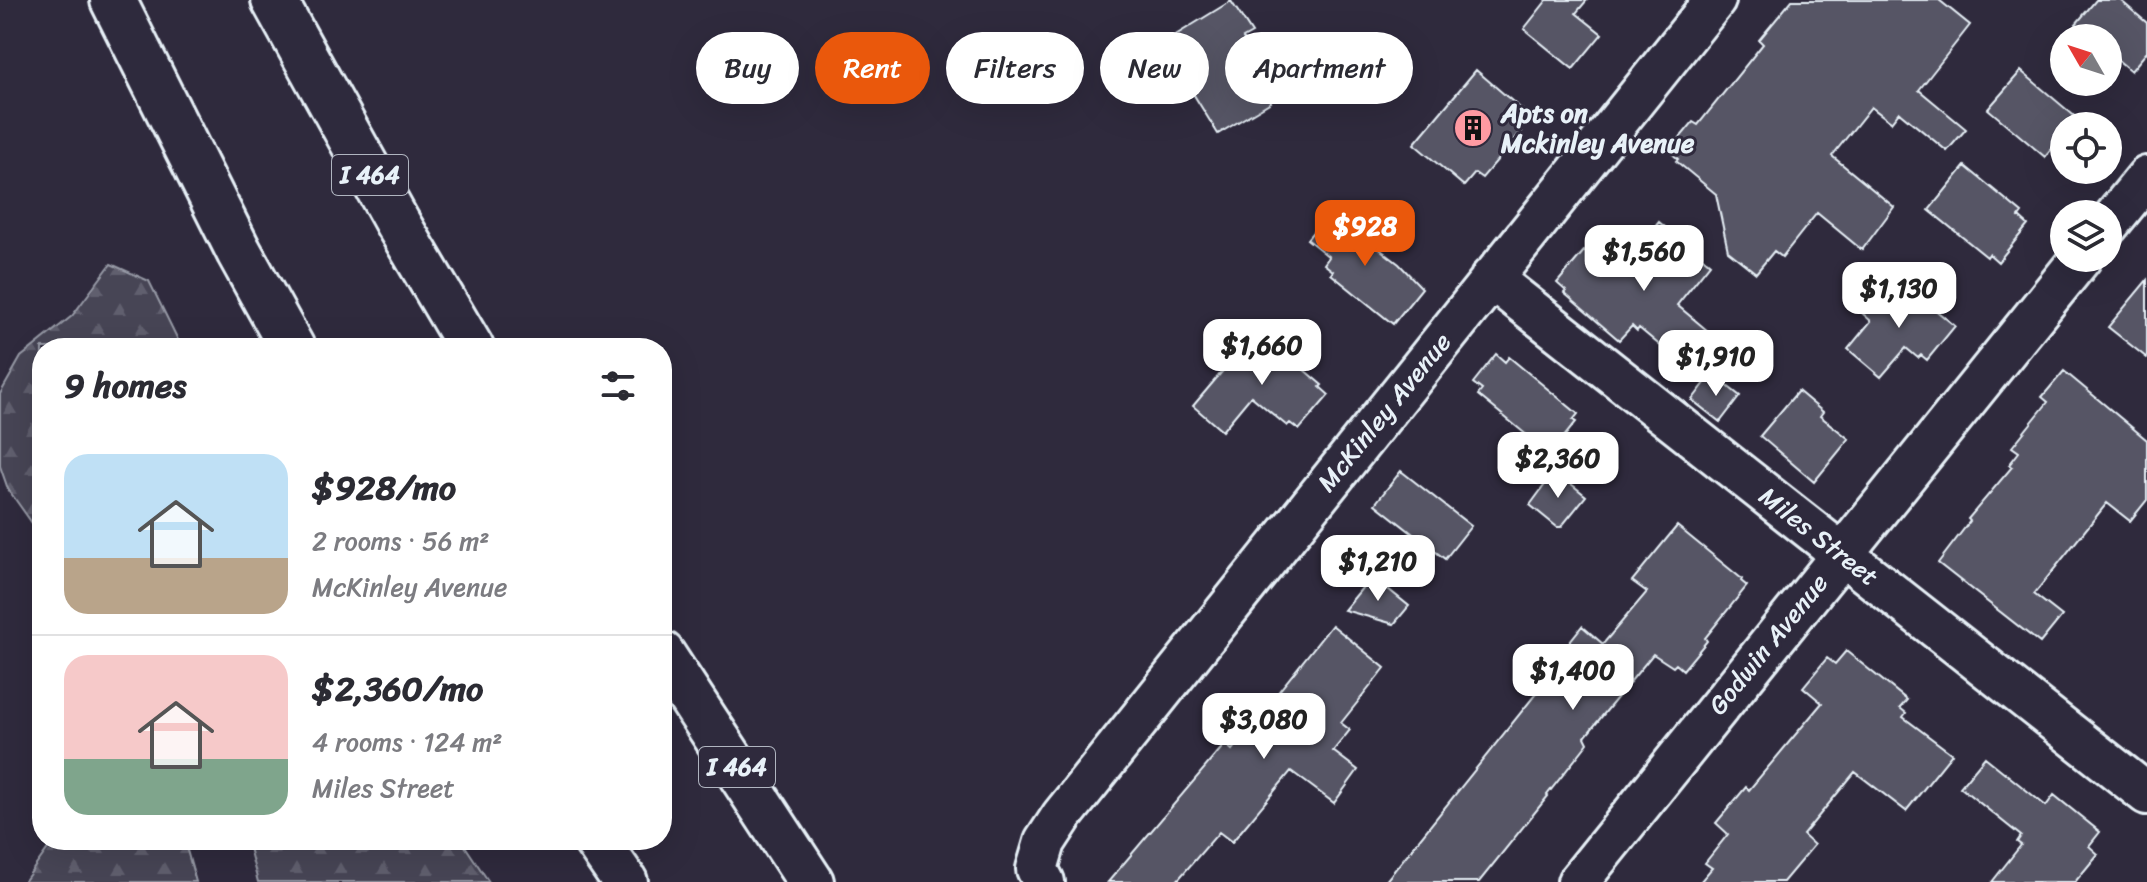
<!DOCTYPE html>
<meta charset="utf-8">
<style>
:root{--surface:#fff;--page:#f2f2f3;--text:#2b2b33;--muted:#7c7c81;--line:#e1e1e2;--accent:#ea580c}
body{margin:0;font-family:Sriracha,sans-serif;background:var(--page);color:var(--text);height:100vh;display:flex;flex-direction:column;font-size:30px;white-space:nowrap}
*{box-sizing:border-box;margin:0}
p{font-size:26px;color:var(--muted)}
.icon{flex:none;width:44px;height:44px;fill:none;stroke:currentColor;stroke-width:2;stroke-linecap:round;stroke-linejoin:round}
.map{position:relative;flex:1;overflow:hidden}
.details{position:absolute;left:32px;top:338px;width:640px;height:512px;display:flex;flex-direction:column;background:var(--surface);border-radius:32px;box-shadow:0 8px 32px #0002}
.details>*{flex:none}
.top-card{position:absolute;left:696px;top:32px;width:760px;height:72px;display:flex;gap:16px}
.needle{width:52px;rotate:309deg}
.tools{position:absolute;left:2050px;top:24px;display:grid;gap:16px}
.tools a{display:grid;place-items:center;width:72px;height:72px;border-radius:50%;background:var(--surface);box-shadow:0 8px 32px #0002;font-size:40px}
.price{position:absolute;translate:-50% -68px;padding:0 18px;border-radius:16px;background:#fff;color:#222;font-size:26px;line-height:52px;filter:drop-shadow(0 2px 4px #0008)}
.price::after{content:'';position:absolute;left:50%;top:48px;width:24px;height:18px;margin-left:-12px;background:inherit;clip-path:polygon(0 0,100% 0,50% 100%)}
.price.active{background:var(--accent);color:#fff}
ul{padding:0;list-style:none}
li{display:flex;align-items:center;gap:24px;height:200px;padding:0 32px}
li+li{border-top:2px solid var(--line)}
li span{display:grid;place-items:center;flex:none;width:224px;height:160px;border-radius:24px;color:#555}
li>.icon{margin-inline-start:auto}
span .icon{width:96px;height:96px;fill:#fffc;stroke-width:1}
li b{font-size:34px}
h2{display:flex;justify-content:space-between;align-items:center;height:96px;padding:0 32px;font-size:34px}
.pill{padding:0 28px;border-radius:36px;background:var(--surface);box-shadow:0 8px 32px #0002;font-size:28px;line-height:72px}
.pill.active{background:var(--accent);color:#fff}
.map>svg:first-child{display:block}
.forest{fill:url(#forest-firs);stroke:#979aa6;stroke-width:2}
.building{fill:#575565;stroke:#e8f1f8;stroke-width:2}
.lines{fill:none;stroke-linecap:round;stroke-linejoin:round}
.minor-casing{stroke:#e8f1f8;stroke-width:46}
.motorway-casing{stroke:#e8f1f8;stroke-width:50}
.minor{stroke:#2f2a3d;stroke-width:40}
.motorway{stroke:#2f2a3d;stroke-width:44}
.labels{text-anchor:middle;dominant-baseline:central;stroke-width:6;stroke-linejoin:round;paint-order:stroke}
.shield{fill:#2f2a3d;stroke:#b0b5c0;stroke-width:2}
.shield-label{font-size:24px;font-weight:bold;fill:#e8f1f8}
.poi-label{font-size:26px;font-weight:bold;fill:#e8f1f8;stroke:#2f2a3d;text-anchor:start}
.street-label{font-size:26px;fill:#e8f1f8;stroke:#2f2a3d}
</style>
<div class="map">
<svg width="2147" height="882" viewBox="0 0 2147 882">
<defs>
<pattern id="forest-firs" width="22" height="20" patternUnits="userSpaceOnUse" patternTransform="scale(2)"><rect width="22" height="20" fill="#464455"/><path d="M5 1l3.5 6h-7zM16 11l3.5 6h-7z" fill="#615f6e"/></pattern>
</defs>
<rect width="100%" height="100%" fill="#2f2a3d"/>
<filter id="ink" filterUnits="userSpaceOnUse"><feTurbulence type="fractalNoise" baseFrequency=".0125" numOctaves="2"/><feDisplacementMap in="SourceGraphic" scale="16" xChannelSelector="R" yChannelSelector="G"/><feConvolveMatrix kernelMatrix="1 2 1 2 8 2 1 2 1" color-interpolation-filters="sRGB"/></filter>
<g filter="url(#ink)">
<!-- forest -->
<path class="forest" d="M 111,264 L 149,281 L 182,348 L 42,348 L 42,537 L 8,489 L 0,466 L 0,394 L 21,357 L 72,316 Z
M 54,840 L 184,840 L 196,882 L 24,882 Z
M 247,840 L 461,840 L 489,882 L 258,882 Z"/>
<!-- building -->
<path class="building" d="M 1547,0 L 1587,0 L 1576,13 L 1602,34 L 1573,69 L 1524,29 Z
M 1792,0 L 1939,0 L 1970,25 L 1919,90 L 1966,129 L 1947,151 L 1899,112 L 1891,122 L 1871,107 L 1832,156 L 1894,207 L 1862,250 L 1817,213 L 1782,257 L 1774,251 L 1756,273 L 1728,251 L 1716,194 L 1676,161 L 1678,159 L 1669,151 L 1693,122 L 1698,125 L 1763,44 L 1759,40 Z
M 2096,0 L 2120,0 L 2147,23 L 2147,52 L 2131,71 L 2108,52 L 2108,38 L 2092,38 L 2076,24 Z
M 1231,1 L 1252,33 L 1243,38 L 1270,82 L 1266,94 L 1271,102 L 1218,134 L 1184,79 L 1165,91 L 1145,60 L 1164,48 L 1161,44 Z
M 1476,70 L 1526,113 L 1515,125 L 1522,131 L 1482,178 L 1475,173 L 1464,186 L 1414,144 Z
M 2021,71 L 2078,119 L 2072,126 L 2064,126 L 2064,135 L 2045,157 L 1988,109 Z
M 1965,166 L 2022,213 L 2019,217 L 2028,225 L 1998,262 L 1989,254 L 1987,257 L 1929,210 Z
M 1330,211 L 1399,264 L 1422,288 L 1393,324 L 1331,274 L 1333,271 L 1324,264 L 1329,257 L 1307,239 Z
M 1659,222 L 1710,264 L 1677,305 L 1714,336 L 1687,368 L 1639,328 L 1637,331 L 1632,326 L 1619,340 L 1564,293 L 1566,291 L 1557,283 L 1584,251 L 1593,258 L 1596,255 L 1617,273 Z
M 2147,280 L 2147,358 L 2108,327 Z
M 1884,286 L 1903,302 L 1912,291 L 1955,326 L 1927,360 L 1921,355 L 1918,358 L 1906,348 L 1881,377 L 1848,349 L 1871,321 L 1862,313 Z
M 1254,334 L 1262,341 L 1265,337 L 1322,385 L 1320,387 L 1329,395 L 1299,430 L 1290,423 L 1287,426 L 1251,396 L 1222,431 L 1193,406 Z
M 1496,354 L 1505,362 L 1509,357 L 1578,414 L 1573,420 L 1576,422 L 1550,454 L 1478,395 L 1482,390 L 1473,383 Z
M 2064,371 L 2147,440 L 2147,500 L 2130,521 L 2107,503 L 2034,594 L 2062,616 L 2040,643 L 1938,563 L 1970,521 L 1968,519 L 2012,467 L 2009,465 L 2019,452 L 2012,447 L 2048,402 L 2042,397 Z
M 1712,374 L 1740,396 L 1720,422 L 1692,400 Z
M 1798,391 L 1823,412 L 1820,416 L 1849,439 L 1814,482 L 1760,436 Z
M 1401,471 L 1471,526 L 1445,559 L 1375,504 Z
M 1555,471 L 1586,496 L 1561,527 L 1557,527 L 1530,505 Z
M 1677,526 L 1742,579 L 1741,581 L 1747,586 L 1705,638 L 1707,641 L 1683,670 L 1676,664 L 1673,667 L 1653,654 L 1585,737 L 1588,743 L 1547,795 L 1548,796 L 1479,882 L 1385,882 L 1567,655 L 1562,651 L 1582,626 L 1603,644 L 1647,592 L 1632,581 Z
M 1372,576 L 1409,606 L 1394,624 L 1344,610 Z
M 1332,625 L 1385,668 L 1341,723 L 1350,730 L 1333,751 L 1358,770 L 1334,803 L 1291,771 L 1232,842 L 1219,832 L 1176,882 L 1108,882 L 1225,744 L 1232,750 Z
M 1846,651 L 1907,700 L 1900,708 L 1906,713 L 1903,717 L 1952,754 L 1906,811 L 1855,772 L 1803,835 L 1814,845 L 1783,882 L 1700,882 L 1712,868 L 1705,863 L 1728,834 L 1716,823 L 1746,787 L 1749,790 L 1822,703 L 1803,687 L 1827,658 L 1835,664 Z
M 1985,757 L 2046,806 L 2054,795 L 2100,832 L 2089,846 L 2098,854 L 2075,882 L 1992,882 L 2021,845 L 2017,842 L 2021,836 L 1960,787 Z"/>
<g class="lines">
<!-- minor casing -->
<g class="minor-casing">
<path id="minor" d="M 2108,225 L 2147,177
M 1491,278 L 2147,794
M 1044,882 L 1037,869 L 1045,842 L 1062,816 L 1715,0
M 1578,882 L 2081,258"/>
</g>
<!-- motorway casing -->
<g class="motorway-casing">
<path id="motorway" d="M 113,0 L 239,252 L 292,348
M 274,0 L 398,224 L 471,348
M 662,654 L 811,882
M 596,840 L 625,882"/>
</g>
<!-- minor -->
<use href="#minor" class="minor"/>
<!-- motorway -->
<use href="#motorway" class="motorway"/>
</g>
</g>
<!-- icons -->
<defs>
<g id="building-disc" transform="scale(2)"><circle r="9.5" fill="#ff9aa2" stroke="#2f2a3d"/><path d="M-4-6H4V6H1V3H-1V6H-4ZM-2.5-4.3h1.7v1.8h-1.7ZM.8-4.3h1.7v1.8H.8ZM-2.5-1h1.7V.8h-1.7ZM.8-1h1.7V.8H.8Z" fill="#111"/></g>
</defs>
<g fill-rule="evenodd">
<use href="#building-disc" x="1473" y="128"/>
</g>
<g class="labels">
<!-- shield labels -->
<g class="shield">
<rect x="332" y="155" width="76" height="40" rx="6"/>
<rect x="699" y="747" width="76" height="40" rx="6"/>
</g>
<g class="shield-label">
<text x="370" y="175">I 464</text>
<text x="737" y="767">I 464</text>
</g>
<!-- poi labels -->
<g class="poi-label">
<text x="1501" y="113">Apts on<tspan x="1501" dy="30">Mckinley Avenue</tspan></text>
</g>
<!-- street labels -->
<g class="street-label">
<text transform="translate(1384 412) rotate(-51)">McKinley Avenue</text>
<text transform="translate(1819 536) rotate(38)">Miles Street</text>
<text transform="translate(1768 644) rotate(-51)">Godwin Avenue</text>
</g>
</g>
</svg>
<div class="tools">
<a><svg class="needle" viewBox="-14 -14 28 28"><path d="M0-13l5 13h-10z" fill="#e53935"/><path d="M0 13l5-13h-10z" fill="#7c7c81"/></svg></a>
<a><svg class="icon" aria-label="locate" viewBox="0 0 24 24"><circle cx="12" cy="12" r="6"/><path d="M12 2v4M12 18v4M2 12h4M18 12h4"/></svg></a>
<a><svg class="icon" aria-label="layers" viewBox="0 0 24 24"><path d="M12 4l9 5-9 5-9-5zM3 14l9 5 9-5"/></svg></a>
</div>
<b class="price active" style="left:1365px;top:268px">$928</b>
<b class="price" style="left:1644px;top:293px">$1,560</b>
<b class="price" style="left:1899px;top:330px">$1,130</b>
<b class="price" style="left:1262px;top:387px">$1,660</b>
<b class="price" style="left:1716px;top:398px">$1,910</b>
<b class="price" style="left:1558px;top:500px">$2,360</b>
<b class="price" style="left:1378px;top:603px">$1,210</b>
<b class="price" style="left:1573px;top:712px">$1,400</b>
<b class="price" style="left:1264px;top:761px">$3,080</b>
<div class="top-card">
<a class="pill">Buy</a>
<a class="pill active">Rent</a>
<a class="pill">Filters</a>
<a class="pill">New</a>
<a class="pill">Apartment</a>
</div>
<section class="details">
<h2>9 homes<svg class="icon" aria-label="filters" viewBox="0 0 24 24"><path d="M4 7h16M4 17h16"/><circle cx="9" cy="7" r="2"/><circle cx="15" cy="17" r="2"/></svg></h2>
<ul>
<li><span style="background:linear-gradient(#bfe0f5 65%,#b9a48a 0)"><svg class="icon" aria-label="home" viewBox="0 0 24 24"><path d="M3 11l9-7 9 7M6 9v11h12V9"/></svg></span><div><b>$928/mo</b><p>2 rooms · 56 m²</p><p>McKinley Avenue</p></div></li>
<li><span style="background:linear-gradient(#f6c9c9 65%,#7fa58c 0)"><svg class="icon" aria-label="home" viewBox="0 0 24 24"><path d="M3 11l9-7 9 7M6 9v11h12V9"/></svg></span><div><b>$2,360/mo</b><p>4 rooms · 124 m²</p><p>Miles Street</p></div></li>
</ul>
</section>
</div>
